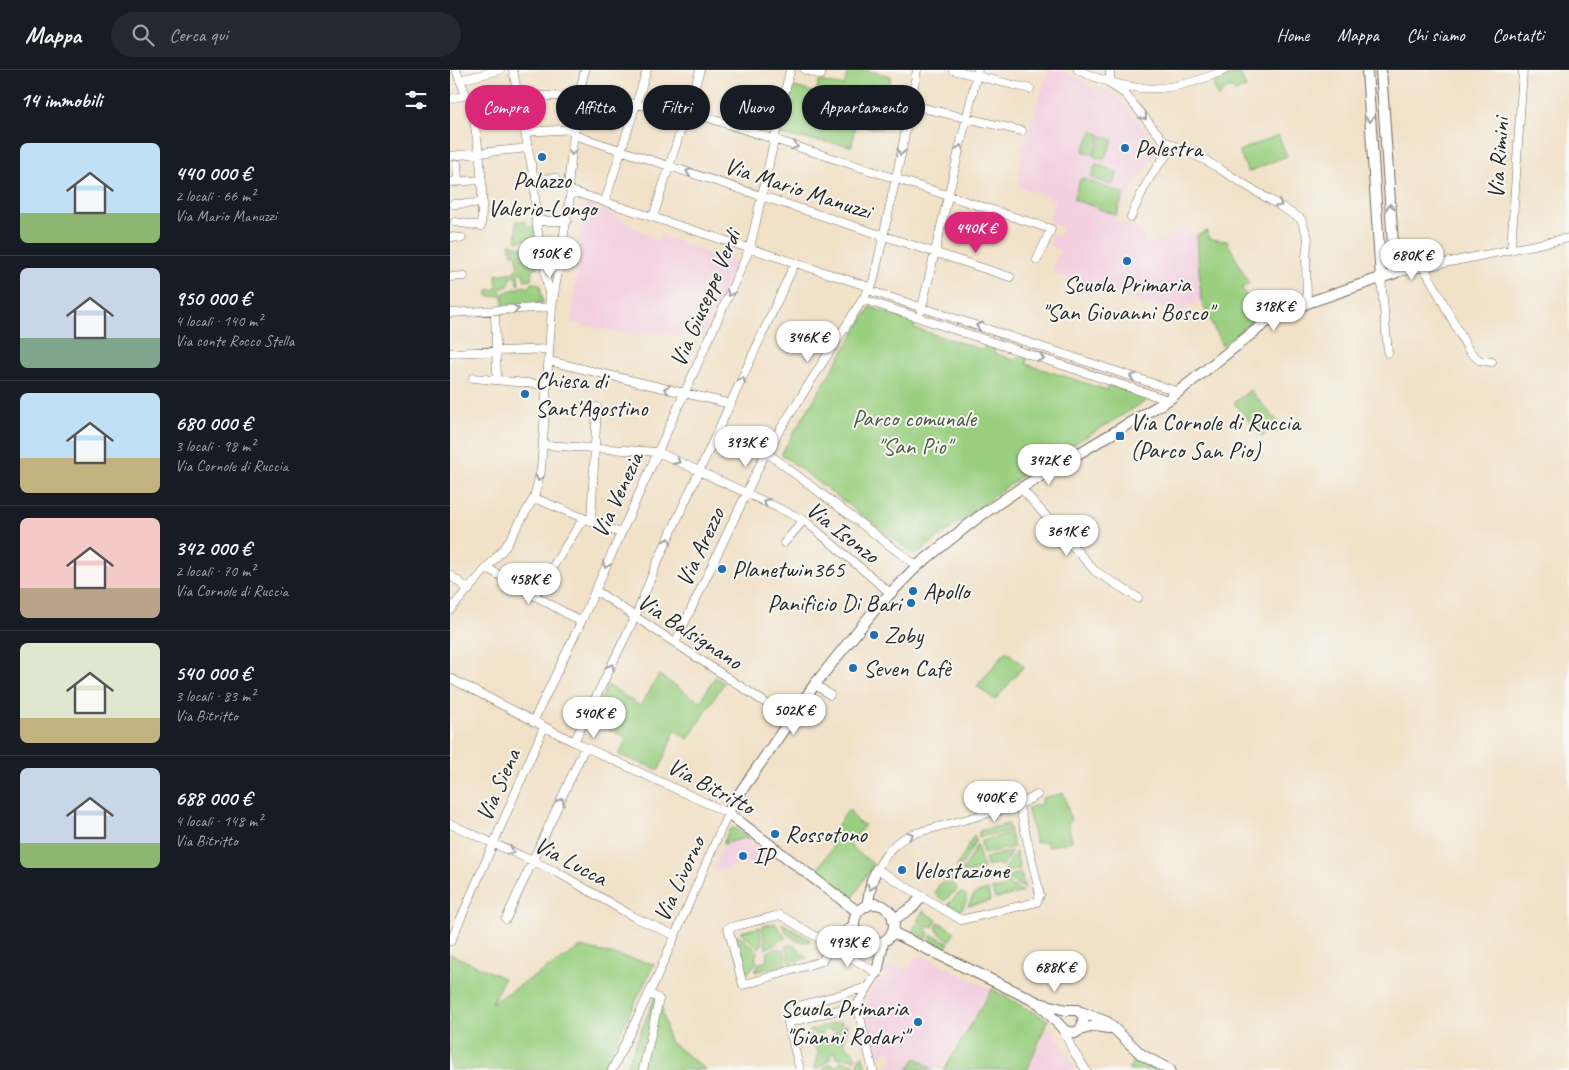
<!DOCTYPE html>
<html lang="it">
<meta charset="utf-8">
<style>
:root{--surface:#171b24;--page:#242831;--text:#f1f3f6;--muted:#9ea1a6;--line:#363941;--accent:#db2777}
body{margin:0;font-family:Caveat,sans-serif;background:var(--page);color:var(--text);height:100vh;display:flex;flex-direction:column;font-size:19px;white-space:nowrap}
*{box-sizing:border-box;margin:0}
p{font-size:16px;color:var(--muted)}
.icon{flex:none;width:28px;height:28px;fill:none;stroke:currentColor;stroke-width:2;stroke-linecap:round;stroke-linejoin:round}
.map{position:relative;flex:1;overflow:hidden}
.panel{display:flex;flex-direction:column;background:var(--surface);width:450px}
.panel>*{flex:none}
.banner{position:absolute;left:15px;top:15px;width:475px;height:45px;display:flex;gap:10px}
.price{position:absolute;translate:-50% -42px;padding:0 11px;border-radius:18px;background:#fff;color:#222;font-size:16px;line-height:32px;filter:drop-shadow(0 1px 2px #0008)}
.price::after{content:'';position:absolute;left:50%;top:30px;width:15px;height:11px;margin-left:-8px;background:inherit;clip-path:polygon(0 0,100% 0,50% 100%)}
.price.selected{background:var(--accent);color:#fff}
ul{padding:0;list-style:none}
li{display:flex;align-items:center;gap:15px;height:125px;padding:0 20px}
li+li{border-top:1px solid var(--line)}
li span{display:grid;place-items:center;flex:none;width:140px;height:100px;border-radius:8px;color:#555}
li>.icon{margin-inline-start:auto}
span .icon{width:60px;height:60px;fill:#fffc;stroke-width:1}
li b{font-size:21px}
h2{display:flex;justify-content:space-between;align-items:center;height:60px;padding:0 20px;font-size:21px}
.pill{padding:0 18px;border-radius:22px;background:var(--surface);box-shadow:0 1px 4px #0004;font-size:18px;line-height:45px}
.pill.selected{background:var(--accent);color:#fff}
header{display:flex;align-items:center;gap:30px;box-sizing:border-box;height:70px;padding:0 25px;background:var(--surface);border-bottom:1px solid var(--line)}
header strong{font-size:24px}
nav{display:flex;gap:28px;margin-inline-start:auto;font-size:18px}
.search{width:350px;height:45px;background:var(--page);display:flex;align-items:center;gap:12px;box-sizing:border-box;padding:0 18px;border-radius:28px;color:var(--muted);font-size:19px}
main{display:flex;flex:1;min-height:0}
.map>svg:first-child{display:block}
.built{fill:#f3cfdf}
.green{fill:#9acf80;stroke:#627d56}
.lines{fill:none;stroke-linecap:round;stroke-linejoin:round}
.minor-casing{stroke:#706b62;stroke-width:9}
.major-casing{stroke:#706b62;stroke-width:12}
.minor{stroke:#fff;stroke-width:8}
.major{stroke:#fff;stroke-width:10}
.oneway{stroke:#a0a0a0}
.poi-dot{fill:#1f6fb2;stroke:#f6f6f2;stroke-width:2}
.labels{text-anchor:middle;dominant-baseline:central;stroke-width:4;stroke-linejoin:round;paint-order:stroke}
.poi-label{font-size:24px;fill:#2b2b2b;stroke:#f6f6f2;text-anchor:start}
.street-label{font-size:24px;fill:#2b2b2b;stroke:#f6f6f2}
.park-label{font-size:24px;fill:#4c5c44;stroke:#f6f6f2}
</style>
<header>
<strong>Mappa</strong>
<div class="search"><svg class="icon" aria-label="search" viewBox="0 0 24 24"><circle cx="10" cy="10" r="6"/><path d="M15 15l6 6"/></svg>Cerca qui</div>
<nav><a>Home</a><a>Mappa</a><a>Chi siamo</a><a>Contatti</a></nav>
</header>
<main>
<section class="panel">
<h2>14 immobili<svg class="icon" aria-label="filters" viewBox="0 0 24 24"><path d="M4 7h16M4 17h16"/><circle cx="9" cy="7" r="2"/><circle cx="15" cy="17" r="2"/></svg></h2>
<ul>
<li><span style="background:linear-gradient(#bfe0f5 70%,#8fb573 0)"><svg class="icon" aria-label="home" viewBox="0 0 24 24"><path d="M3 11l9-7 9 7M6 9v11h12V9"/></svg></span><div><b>440 000 €</b><p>2 locali · 66 m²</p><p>Via Mario Manuzzi</p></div></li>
<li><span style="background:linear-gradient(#c9d6e8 70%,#7fa58c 0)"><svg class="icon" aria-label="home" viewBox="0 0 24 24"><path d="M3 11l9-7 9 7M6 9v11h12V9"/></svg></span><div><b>950 000 €</b><p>4 locali · 140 m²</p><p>Via conte Rocco Stella</p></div></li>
<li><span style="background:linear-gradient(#bfe0f5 65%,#c2b280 0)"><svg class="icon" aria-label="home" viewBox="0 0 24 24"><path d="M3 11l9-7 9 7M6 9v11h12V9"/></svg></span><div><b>680 000 €</b><p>3 locali · 98 m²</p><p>Via Cornole di Ruccia</p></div></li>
<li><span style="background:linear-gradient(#f6c9c9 70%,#b9a48a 0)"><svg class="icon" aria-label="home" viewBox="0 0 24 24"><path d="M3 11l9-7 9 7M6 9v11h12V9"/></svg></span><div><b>342 000 €</b><p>2 locali · 70 m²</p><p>Via Cornole di Ruccia</p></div></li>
<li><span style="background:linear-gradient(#dfe7d0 75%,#c2b280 0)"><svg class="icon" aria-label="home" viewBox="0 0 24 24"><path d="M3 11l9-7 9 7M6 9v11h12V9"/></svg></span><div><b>540 000 €</b><p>3 locali · 83 m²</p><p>Via Bitritto</p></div></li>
<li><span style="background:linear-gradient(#c9d6e8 75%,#8fb573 0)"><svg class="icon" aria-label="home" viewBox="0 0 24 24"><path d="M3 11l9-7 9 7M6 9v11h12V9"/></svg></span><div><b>688 000 €</b><p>4 locali · 148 m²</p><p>Via Bitritto</p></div></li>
</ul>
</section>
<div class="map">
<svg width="1119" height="1000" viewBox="0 0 1119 1000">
<rect width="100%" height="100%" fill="#f6f6f2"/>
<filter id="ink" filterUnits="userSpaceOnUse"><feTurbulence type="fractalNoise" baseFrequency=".02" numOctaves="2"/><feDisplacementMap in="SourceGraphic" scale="10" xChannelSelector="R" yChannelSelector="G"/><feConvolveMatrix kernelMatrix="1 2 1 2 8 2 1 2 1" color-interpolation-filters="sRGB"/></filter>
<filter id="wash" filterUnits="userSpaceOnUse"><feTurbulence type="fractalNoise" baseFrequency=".0096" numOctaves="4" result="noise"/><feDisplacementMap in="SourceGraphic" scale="20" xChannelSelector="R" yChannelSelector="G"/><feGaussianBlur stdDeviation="1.12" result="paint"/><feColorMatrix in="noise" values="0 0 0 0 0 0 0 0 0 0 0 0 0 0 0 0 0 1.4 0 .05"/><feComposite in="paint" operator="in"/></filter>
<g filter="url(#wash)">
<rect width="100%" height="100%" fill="#f1e1c7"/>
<!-- built -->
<path class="built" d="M 599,0 L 610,0 L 636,11 L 638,16 L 649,21 L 653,18 L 665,24 L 710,79 L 687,109 L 664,150 L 690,159 L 697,176 L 733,160 L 747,165 L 751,230 L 724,243 L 601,203 L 610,180 L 599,175 L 603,164 L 609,166 L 612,157 L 598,152 L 606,130 L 568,116 L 571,80 Z
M 141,133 L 209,171 L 210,165 L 287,193 L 253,268 L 192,261 L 190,266 L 121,253 L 132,150 L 135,135 Z
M 295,768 L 320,783 L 316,790 L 268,801 L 262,799 L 275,773 Z
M 473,886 L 542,919 L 489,1000 L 437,1000 L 436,995 L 444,992 L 441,980 L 426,985 L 413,935 L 438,896 L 448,894 L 452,899 L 460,898 L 463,889 Z
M 599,955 L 627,1000 L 577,1000 Z"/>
<!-- green -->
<path class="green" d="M 398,0 L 414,0 L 441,6 L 431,60 L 405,54 L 402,76 L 330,65 L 341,16 L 366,23 L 369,11 L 394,16 Z
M 790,2 L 796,18 L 785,22 L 783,18 L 775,19 L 768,28 L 763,13 Z
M 642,61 L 651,65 L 643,85 L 633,81 Z
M 828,65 L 837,86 L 798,102 L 789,81 Z
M 653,66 L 663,70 L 654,90 L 644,86 Z
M 646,94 L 668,103 L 662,116 L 641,107 Z
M 631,108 L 674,124 L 666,145 L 623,129 Z
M 66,151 L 76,152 L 76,156 L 84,157 L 85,167 L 67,171 Z
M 757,161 L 760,169 L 777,171 L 799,214 L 792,218 L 807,247 L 772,276 L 751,230 L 747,165 Z
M 99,172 L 103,172 L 102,184 L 105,189 L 101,194 L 96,188 L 99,184 Z
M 59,174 L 75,178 L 76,183 L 77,179 L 87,183 L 88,196 L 82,200 L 81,209 L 75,210 L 72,202 L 68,203 L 69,215 L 67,214 L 65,205 L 62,206 L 58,216 L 50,219 L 51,225 L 38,227 L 38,220 L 47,219 L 46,205 L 64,202 L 68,196 L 67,184 L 62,184 Z
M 82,213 L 90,214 L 93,233 L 53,235 L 53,223 L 74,216 L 79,218 Z
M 420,237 L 466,252 L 464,258 L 534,280 L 536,274 L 542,276 L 546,284 L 564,290 L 571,286 L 577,288 L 576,294 L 657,320 L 659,315 L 695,326 L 696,331 L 574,404 L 465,485 L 331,384 Z
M 800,320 L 829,353 L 812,366 L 784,333 Z
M 556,581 L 574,596 L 545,630 L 527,616 Z
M 209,605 L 250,632 L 265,607 L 274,613 L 238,669 L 225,660 L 209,700 L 169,685 L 177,668 L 140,651 L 158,615 L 190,636 Z
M 614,723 L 621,751 L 618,752 L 622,771 L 598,777 L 596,771 L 586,773 L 577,738 L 592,734 L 592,728 Z
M 399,739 L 407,752 L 415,755 L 399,775 L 423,794 L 402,829 L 366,801 L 383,777 L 377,771 Z
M 558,754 L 560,761 L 529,767 L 529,761 Z
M 283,758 L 285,758 L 300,769 L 295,768 L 273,774 L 279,760 Z
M 560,763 L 564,777 L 533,784 L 531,771 Z
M 524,765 L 526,770 L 509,801 L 506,798 Z
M 527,774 L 533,798 L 520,802 L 512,802 Z
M 562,781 L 553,796 L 546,794 L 537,797 L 535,788 Z
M 566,782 L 570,799 L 556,802 L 555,799 Z
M 496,801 L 508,804 L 508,810 L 492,810 Z
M 571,803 L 575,819 L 557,809 L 557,806 Z
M 490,813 L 502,814 L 507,817 L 507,820 L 494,831 L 484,823 Z
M 557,813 L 573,822 L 545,829 L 542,819 L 552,818 Z
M 538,820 L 540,831 L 518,836 L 524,824 Z
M 513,823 L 516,825 L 516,832 L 511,840 L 506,840 L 498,834 L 508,824 Z
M 473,841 L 487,850 L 483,857 L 477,857 L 467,851 Z
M 489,852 L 505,862 L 500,870 L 489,863 L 486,858 Z
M 325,853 L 336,868 L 316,879 L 312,856 Z
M 332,853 L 362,871 C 347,874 336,867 332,853 Z
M 466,854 L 475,858 L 479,864 L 477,869 L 462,862 Z
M 310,857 L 312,875 L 309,878 L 290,862 Z
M 288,865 L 308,881 L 305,887 L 307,892 L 297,904 L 285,867 Z
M 482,865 L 499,872 L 496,878 L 480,870 Z
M 340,875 L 348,878 L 357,888 L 340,893 L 336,876 Z
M 131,877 L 204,894 L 155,993 L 154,1000 L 0,1000 L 0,884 L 54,908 L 42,933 Z
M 324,878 L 334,880 L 337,894 L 305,902 L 309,893 L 316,892 L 317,883 Z
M 542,919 L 598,950 L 577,1000 L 494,1000 Z
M 208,920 L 219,971 L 256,1000 L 175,1000 Z
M 388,952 L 391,951 L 392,954 L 383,961 L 376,960 L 371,965 L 358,961 Z
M 394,955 L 397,955 L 394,973 L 406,986 L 405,989 L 386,988 L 385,983 L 380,984 L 381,989 L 365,1000 L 368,981 L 357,970 L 357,966 L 376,968 L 377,973 L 382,972 L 381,966 Z
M 413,986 L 416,1000 L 407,1000 L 409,987 Z
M 466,988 L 484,1000 L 458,1000 Z
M 685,988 L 706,1000 L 678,1000 Z
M 391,991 L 404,994 L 402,1000 L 372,1000 L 379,994 L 387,996 Z"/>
</g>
<g filter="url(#ink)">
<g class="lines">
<!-- minor casing -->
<g class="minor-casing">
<path id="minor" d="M 63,0 L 84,109 L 86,151 L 101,235
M 355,0 L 371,5 L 372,0
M 503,0 L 580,19
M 628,0 C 683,25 720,24 775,0
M 10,10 L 50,0
M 660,14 L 675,24 L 714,71 L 755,90 L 851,149 L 858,168 L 856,187 L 857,233
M 660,14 L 660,0
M 67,25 L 128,27 L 237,41 L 601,159 L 587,190
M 0,29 L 16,25
M 45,35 L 69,32
M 460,35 L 572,61
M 75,62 L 125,59
M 124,65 L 560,207
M 0,86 L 78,78
M 7,94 L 8,112
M 84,109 L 105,108
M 0,112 L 32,110
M 121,121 L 420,217
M 155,131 L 197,0
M 3,134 L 33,133
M 203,147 L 250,0
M 681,147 C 693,118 702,100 724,77
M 86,151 L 117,151
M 5,152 L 31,156 C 35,109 28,73 20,27 L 16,25 L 6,0
M 0,167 L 12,168
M 1061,179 L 1073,0
M 92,191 L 95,196 L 100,198 L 110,192
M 974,197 L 1019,281 L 1029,290 L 1042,292
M 945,203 L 1119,168
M 0,207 L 14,206
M 931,208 L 938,283
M 418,220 L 729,322
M 412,229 L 718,330
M 45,241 L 47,310
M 471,241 L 528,0
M 0,243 L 102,237
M 0,283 L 99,279
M 99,291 L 281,334
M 23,308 L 98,315
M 93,375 L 208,382 L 354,450 L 439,522
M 316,382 L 467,496
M 571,418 L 645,501 L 688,528
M 84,428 L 170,463
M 141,452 L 147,337
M 334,473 L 354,450
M 37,498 L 131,552
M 0,505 L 19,520
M 145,520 L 340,649
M 85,525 L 133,449
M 0,540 L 56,476 L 84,428 L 91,400 L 102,237 L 121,121 L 118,116 L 128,27 L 135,0
M 225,573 L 316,382 L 423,213 L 452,80 L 467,0
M 0,608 L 124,672 L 278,743 L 207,907 L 162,1000
M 365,614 L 380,625
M 83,652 L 131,552 L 300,178 L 340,0
M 124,672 L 187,543 L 206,495 L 345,193
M 569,735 L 590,825 L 587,832 L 511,850 L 427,799 C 437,782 444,772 462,764 L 569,735 L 587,725
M 0,754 L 105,801 L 184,847 L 224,865
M 56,849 L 135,677
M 1,871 L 94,657
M 352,935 L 418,917
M 407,935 L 423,1000
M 613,959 L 622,979 L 636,1000
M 193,1000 L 209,929 L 199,923
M 350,1000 L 338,953 L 407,935 L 427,903 L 330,845 L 278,858 L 293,915 L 372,891 L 382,874"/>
</g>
<!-- major casing -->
<g class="major-casing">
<path id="major" d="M 917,0 L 931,208
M404 854a20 20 0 1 1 40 0a20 20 0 1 1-40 0Z
M 417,836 L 422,810 L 427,799
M 408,842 L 278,743 L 285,730 L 365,614 L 427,537 L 467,496 L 527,448 L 571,418 L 718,330 L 815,253 L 857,233 L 945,203 L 931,0
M 443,850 L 464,836 L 471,827
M 442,862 L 589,933 L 616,940 L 627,940 L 634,946 L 632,958 L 625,963 L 615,961 L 589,933
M 382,874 L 404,855
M 427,903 L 433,872
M 631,942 L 657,952 L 692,985 L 720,1000
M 630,960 L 644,956 L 659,958"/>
</g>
<!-- minor -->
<use href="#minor" class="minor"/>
<!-- major -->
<use href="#major" class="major"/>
</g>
<!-- one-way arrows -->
<defs><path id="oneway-chevron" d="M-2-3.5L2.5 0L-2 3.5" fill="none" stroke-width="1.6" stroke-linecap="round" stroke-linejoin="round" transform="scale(1.25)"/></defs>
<g class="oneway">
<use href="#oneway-chevron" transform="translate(694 47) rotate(50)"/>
<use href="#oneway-chevron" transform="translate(920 49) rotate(86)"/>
<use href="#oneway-chevron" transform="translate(345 76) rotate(18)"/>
<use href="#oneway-chevron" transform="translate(510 78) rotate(-77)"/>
<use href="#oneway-chevron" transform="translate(122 82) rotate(96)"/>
<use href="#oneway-chevron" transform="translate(451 82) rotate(102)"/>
<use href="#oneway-chevron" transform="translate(239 102) rotate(-162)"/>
<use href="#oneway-chevron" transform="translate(829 134) rotate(31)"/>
<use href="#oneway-chevron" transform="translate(940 137) rotate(-94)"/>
<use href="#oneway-chevron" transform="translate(280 223) rotate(114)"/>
<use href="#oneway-chevron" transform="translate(66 239) rotate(-4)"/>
<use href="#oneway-chevron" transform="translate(529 256) rotate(-162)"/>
<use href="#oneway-chevron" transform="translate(591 288) rotate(18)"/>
<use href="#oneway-chevron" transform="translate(683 307) rotate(-162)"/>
<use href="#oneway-chevron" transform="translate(292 310) rotate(-66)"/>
<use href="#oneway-chevron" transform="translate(217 319) rotate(-167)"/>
<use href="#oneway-chevron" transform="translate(227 391) rotate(25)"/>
<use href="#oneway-chevron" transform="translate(89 408) rotate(103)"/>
<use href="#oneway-chevron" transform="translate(316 432) rotate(-155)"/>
<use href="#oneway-chevron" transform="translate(218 471) rotate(-64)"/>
<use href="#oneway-chevron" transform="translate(156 495) rotate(113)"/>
<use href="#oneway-chevron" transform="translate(161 597) rotate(-64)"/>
<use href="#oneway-chevron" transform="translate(111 731) rotate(-65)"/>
<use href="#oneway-chevron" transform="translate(460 765) rotate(-21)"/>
<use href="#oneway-chevron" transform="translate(61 781) rotate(24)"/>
<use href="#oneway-chevron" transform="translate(421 817) rotate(105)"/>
</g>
</g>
<!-- markers -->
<g class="poi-dot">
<circle cx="675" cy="78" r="5"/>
<circle cx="92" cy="87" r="5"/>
<circle cx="677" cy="191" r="5"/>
<circle cx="75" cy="324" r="5"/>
<rect x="665" y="361" width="10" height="10" rx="2.5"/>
<circle cx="272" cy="499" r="5"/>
<circle cx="463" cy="521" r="5"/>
<circle cx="461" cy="533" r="5"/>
<circle cx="424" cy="565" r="5"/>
<circle cx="403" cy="598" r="5"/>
<circle cx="325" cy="764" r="5"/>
<circle cx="293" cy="786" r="5"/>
<circle cx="452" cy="800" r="5"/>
<circle cx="468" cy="952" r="5"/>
</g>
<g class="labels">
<!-- poi labels -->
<g class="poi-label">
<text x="685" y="78">Palestra</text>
<text x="92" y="110" text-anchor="middle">Palazzo<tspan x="92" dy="28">Valerio-Longo</tspan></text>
<text x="677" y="214" text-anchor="middle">Scuola Primaria<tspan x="677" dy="28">"San Giovanni Bosco"</tspan></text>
<text x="85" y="310">Chiesa di<tspan x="85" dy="28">Sant'Agostino</tspan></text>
<text x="680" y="352">Via Cornole di Ruccia<tspan x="680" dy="28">(Parco San Pio)</tspan></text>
<text x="282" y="499">Planetwin365</text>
<text x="473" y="521">Apollo</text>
<text x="451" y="533" text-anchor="end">Panificio Di Bari</text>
<text x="434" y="565">Zoby</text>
<text x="413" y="598">Seven Cafè</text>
<text x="335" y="764">Rossotono</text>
<text x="303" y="786">IP</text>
<text x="462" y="800">Velostazione</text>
<text x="458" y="938" text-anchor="end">Scuola Primaria<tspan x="458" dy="28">"Gianni Rodari"</tspan></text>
</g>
<!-- street labels -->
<g class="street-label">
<text transform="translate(1048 88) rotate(-86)">Via Rimini</text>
<text transform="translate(348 118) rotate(18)">Via Mario Manuzzi</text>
<text transform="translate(255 228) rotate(-67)">Via Giuseppe Verdi</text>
<text transform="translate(167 425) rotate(-65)">Via Venezia</text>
<text transform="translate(393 462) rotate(38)">Via Isonzo</text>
<text transform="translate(250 477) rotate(-65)">Via Arezzo</text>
<text transform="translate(240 561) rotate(33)">Via Balsignano</text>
<text transform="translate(48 715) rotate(-66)">Via Siena</text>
<text transform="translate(261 716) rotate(28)">Via Bitritto</text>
<text transform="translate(121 791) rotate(28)">Via Lucca</text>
<text transform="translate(229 809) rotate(-65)">Via Livorno</text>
</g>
<!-- park labels -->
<g class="park-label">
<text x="464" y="348">Parco comunale<tspan x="464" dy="28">"San Pio"</tspan></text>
</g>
</g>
</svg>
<b class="price selected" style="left:526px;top:184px">440K €</b>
<b class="price" style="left:100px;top:209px">950K €</b>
<b class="price" style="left:962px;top:211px">680K €</b>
<b class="price" style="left:824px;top:262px">318K €</b>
<b class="price" style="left:358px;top:293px">346K €</b>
<b class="price" style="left:296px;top:398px">393K €</b>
<b class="price" style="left:599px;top:416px">342K €</b>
<b class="price" style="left:617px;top:487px">361K €</b>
<b class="price" style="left:79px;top:535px">458K €</b>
<b class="price" style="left:344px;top:666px">502K €</b>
<b class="price" style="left:144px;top:669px">540K €</b>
<b class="price" style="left:545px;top:753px">400K €</b>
<b class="price" style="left:398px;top:898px">493K €</b>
<b class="price" style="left:605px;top:923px">688K €</b>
<div class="banner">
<a class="pill selected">Compra</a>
<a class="pill">Affitta</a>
<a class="pill">Filtri</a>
<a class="pill">Nuovo</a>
<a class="pill">Appartamento</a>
</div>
</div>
</main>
